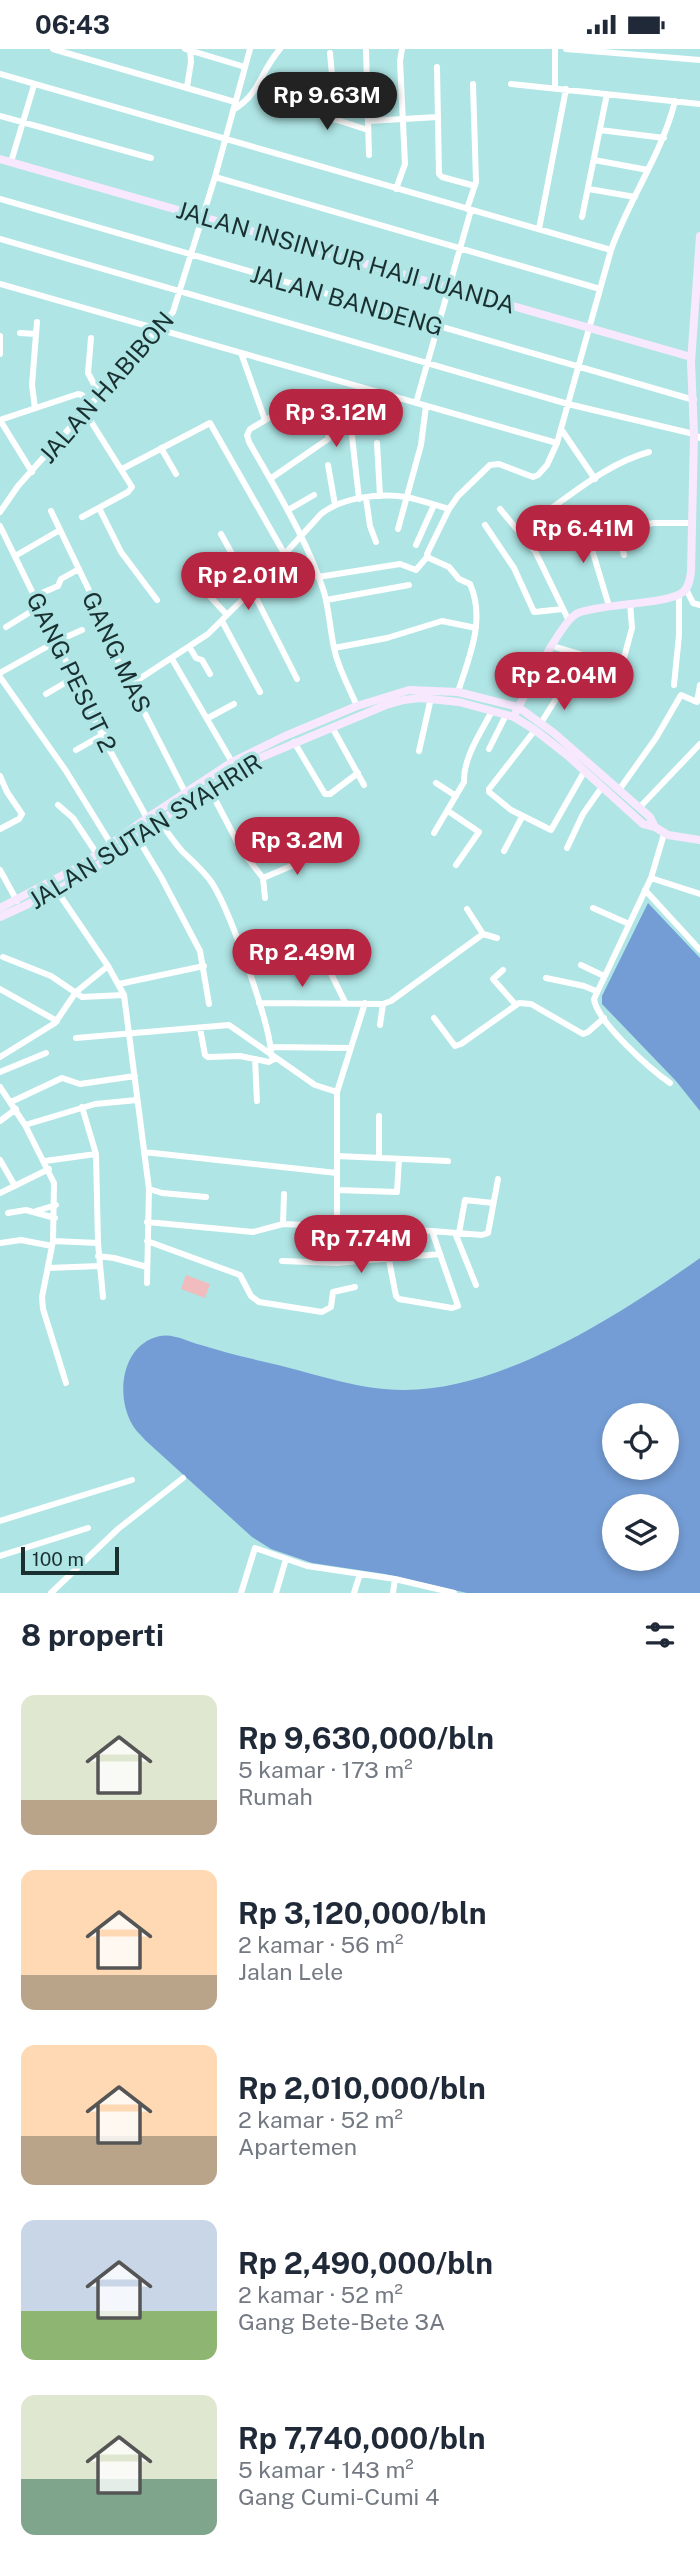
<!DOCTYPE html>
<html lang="id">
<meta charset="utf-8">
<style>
:root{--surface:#fff;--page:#f6f6f7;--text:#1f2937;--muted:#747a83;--accent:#b62541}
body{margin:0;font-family:"Public Sans",sans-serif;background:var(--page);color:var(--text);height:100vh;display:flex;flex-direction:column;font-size:26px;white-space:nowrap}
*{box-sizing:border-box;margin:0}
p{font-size:23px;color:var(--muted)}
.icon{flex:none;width:38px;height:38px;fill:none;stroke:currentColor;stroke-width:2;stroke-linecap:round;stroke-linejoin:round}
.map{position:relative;height:1544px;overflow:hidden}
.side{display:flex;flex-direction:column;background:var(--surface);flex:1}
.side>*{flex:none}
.tools{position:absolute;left:602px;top:1354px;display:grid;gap:14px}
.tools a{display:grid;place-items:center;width:77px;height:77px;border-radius:50%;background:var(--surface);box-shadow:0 4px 10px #0003;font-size:35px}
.scale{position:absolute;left:21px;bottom:18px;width:98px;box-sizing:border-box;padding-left:7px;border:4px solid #1a3030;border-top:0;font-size:19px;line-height:24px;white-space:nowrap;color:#1a3030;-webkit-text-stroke:5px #afe5e5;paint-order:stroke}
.price{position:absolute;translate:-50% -60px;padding:0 16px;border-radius:24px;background:var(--accent);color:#fff;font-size:23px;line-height:46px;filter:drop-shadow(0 2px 4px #0008)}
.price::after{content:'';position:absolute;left:50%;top:42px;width:21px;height:16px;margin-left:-10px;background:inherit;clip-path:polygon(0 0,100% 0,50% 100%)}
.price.on{background:#222;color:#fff}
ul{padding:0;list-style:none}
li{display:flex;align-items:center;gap:21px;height:175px;padding:0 21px}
li span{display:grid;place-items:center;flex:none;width:196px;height:140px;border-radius:14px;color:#555}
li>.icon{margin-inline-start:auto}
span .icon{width:84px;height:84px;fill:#fffc;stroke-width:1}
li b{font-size:30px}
h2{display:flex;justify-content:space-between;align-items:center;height:84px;padding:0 21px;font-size:30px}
.status{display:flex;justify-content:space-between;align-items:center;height:49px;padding:0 35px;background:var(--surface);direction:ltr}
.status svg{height:19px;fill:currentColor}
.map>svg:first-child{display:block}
.green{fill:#f0bcbe}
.water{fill:#749dd5;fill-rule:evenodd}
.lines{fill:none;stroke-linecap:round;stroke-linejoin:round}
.street{stroke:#fff;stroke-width:6}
.secondary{stroke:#f7e8fd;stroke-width:8}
.labels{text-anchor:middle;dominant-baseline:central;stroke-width:7;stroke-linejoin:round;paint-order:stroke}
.street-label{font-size:24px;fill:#1a3030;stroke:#afe5e5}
</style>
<div class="status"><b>06:43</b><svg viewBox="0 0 49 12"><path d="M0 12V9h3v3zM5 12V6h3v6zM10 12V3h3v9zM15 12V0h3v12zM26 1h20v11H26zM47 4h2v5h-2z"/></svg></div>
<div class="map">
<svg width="700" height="1544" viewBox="0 0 700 1544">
<rect width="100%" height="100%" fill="#afe5e5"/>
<!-- green -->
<path class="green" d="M 186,1226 L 210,1235 L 205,1249 L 181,1240 Z"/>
<!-- water -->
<path class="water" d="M 648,854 L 700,909 L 700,1062 L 676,1032 L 602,955 L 602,947 Z
M 700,1209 L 700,1544 L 467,1544 L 385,1525 L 312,1514 L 271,1500 L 252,1488 L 145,1391 C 141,1386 135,1381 132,1375 C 115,1345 122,1295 160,1287 C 173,1284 189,1293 201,1296 C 226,1304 252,1310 278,1316 C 319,1326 360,1341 403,1341 C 502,1342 621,1265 700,1209 ZM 614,1367 L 667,1367 L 667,1419 L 614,1419 ZM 614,1458 L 667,1458 L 667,1510 L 614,1510 Z"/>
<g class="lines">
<!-- street -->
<path class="street" d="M 53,0 L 235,53
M 185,0 L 245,18
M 366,0 L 369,106
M 566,0 L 700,11
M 330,4 L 336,71
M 437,18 L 439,125 L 442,128 L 475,137
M 0,25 L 611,201
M 511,35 L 700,55
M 187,38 L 191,13 L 190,0
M 555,38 L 555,0
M 294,57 L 368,81
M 233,61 C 262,43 259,24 280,0
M 0,67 L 151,109
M 368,72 L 438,68
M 600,81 L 664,89
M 594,111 L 648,121
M 11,113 L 34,36
M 215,128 L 600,240
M 396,140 L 405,115 L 400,12 L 402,0
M 589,140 L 635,148
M 0,150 L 694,351
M 467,160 L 476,133 L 473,35
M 582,168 L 607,45
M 539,180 L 566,40
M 0,190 L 568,355 L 694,385 L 700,389
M 0,235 L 557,394
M 20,284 L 36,285
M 0,287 L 0,305
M 91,289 L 88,324 L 100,346
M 241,304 L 265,371
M 416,354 L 471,161
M 35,359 L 32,336 L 37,273
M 0,371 L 78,345 L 82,346 L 90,358
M 0,371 L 32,423
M 351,378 L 359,450
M 561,380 L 595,430
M 377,394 L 380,447
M 161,399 L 176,425
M 328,416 L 335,456
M 122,420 L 210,374 L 284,504
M 270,430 L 328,390 L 329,379 L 323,368 L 281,362 L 250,380 L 247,386 L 249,393 C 276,441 307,490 324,543 C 330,564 330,586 336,607 C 341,624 350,641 357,657
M 366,449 L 370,477 L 376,493
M 99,459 L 121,503 L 157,551
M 500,460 L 535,502 L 568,570
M 288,461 L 314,446
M 51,462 L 98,560 L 111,590 L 112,600 L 185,743
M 0,463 L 18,437 L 173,263 L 215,128 L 250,0
M 82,468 L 128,443 L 132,438 L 85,363
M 587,469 L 587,484 L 609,557
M 485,476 L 514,519 L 534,563 L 563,560
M 0,477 L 108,698 L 147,769
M 617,478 L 624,506
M 398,480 L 421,396 L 426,357
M 587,484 L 654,474 L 692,474
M 221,485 L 252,541 L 297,630
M 522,487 L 536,475 L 539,468 C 574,444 608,414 649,403
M 416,496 L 434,456
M 15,507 L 60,481
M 190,515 L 205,542 L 227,566
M 318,528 L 400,515 L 416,521 L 427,508
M 686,540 L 693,554 L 700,556
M 35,547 L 58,537 L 61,530 L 79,520
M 326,551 L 409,536
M 222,572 L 260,643
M 6,578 L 40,557
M 552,597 L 589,608
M 190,599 L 196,609 L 202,611 L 210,625
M 334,599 L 387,589 L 442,572 L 476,579
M 172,610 L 232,713
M 621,620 L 632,579 L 630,554
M 0,624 L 57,592 L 82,581
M 0,628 L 66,722 L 111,795
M 130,636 L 208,585 L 252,541 L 321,465 C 342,448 380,444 406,448 C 421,451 435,456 449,460
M 674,636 L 679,586 L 679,545
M 458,643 C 469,608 486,571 470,535 L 459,530 L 449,518 L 429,509 L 427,505 L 449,460 L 458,447 L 490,416 L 499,415 L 533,428 L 538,426 L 547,416 L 557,394 L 611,201 C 629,150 662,105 675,52
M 46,645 L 75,628
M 208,669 L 234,655
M 541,674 L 564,637
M 332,678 L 364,736
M 535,681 L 489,740 L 489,743 L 511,761 L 551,781 L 584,723
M 294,693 L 325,745 L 330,745 L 358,724
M 489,700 L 506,666
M 76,701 L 104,685
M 419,702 L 431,649
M 0,727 L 7,743 L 22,765 L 19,770 L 0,780
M 436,734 L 456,747
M 209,739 L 242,802 L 263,829 L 265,849
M 619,741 L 656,689 L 681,646 L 697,653 L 700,636
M 58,756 L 73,769 L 97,805
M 639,759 L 700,695
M 448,762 L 479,783 L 456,816
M 159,772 C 167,782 174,793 182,802 C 192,812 204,822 212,834 C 229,860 271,976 271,1006
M 434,784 L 464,733 C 463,709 481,683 492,662
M 664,785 L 651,829 L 594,950 C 597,973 650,1020 670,1034
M 137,788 L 161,828 L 200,902 L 209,955
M 567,799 L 583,765 L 602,738
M 504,802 L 522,768
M 0,821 L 17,852
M 263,829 L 310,809 L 324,807
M 651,829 L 700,845
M 645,841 L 700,901
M 57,842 L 108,917 L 124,946 L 149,1140 L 147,1234
M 593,859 L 629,875
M 467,860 L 483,885 L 497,889
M 319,900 L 345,953
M 3,908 L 51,927 L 82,948 L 124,946
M 581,916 L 604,927
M 503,921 L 493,930 L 515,955
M 546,929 L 584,937 L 596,942
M 119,935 L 204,917
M 0,940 L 57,972
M 259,954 L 383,955 L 391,952 L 483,885
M 434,969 L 455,997 L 461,995 L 519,954 L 531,955 L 583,985 L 588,983 L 604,969
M 380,976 L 383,955
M 200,979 L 205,1006 L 208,1008 L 240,1007 L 269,1013 L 276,1009
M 76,989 L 229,976 L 315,1036 L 337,1043 L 337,1214
M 271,998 L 350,999
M 0,1008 L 55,974 L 76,943 L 108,917
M 255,1010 L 257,1052
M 0,1023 L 46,1004
M 0,1038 L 25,1076 L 54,1134 L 53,1192 L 42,1248 L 43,1260 L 66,1334
M 337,1043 L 365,954
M 11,1053 L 62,1029 L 80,1035 L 135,1027
M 82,1058 L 96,1105
M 0,1072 L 16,1060
M 25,1076 L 95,1055 L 137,1051
M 144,1103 L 337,1124
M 337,1107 L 448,1112
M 379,1109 L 379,1067
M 0,1111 L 15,1137
M 45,1112 L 96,1105 L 98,1194 L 103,1248
M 149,1140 L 162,1144 L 206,1148
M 338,1141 L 397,1143 L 399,1110
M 0,1144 L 49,1120
M 36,1162 L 56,1156
M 8,1164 L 26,1161 L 55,1169
M 147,1173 L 253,1183 L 283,1175 L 432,1182 L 458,1257 L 452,1259 L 399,1250 L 396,1247 L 389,1211
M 283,1175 L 284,1145
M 432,1182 L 482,1186 L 488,1184 L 498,1130
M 455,1184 L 476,1236
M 459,1184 L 465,1151 L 493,1154
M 53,1192 L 98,1194
M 147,1192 L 240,1226 L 251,1247 L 259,1253 L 322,1263 L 331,1258 L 333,1243 L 355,1238
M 0,1194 L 21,1191 L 52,1197
M 98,1207 L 114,1209 L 147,1218
M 282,1212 L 337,1214 L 440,1205
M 48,1219 L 99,1217
M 0,1472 L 132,1431
M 0,1507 L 88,1479
M 51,1544 L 118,1480 L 183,1429
M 241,1544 L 255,1499 L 307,1517 L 395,1530 L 454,1544
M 276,1544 L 286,1510
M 354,1544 L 360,1525
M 393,1544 L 395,1530"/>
<!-- secondary -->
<path class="secondary" d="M 0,110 L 691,308
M 516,663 C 526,643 562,570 578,564 C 603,554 667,556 683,543 C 689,538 690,530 691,523 L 694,385 L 691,313 L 700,187
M 0,859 L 80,817 L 147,769 L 232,713 L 285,687 L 357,657 L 409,641 L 458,643 L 518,658 L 554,684 L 650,768 L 655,778
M 0,868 L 50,845 L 87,824 L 159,772 L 250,713 L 386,656 L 404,651 L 420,649 L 459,653 L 514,668 L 535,681 L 567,706 L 643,775 L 655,778 L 668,786 L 700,791"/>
</g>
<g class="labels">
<!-- street labels -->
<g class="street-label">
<text transform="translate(346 208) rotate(16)">JALAN INSINYUR HAJI JUANDA</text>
<text transform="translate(347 251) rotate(16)">JALAN BANDENG</text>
<text transform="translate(106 338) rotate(-49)">JALAN HABIBON</text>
<text transform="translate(117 603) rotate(65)">GANG MAS</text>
<text transform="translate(72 623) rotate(64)">GANG PESUT 2</text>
<text transform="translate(145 782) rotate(-32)">JALAN SUTAN SYAHRIR</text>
</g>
</g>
</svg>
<div class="tools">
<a><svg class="icon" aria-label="locate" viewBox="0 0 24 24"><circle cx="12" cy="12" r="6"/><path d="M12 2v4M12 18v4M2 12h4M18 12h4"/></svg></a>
<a><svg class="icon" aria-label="layers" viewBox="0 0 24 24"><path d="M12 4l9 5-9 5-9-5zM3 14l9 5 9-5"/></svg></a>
</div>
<div class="scale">100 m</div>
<b class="price on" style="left:327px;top:83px">Rp 9.63M</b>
<b class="price" style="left:336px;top:400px">Rp 3.12M</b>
<b class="price" style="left:583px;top:516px">Rp 6.41M</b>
<b class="price" style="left:248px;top:563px">Rp 2.01M</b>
<b class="price" style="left:564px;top:663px">Rp 2.04M</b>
<b class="price" style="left:297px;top:828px">Rp 3.2M</b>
<b class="price" style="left:302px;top:940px">Rp 2.49M</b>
<b class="price" style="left:361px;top:1226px">Rp 7.74M</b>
</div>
<section class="side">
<h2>8 properti<svg class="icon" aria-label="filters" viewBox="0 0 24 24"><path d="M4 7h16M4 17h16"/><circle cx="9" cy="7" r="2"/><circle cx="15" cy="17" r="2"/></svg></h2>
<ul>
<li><span style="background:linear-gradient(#dfe7d0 75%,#b9a48a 0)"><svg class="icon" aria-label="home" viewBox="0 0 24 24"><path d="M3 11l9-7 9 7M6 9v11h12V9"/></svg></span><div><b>Rp 9,630,000/bln</b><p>5 kamar · 173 m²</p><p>Rumah</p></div></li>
<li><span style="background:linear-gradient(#ffd9b3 75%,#b9a48a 0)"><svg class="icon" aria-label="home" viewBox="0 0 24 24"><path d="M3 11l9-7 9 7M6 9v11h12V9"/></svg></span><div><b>Rp 3,120,000/bln</b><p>2 kamar · 56 m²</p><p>Jalan Lele</p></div></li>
<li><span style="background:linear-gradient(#ffd9b3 65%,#b9a48a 0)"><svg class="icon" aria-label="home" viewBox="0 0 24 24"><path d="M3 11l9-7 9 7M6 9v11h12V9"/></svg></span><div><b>Rp 2,010,000/bln</b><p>2 kamar · 52 m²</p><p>Apartemen</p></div></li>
<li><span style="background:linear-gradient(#c9d6e8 65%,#8fb573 0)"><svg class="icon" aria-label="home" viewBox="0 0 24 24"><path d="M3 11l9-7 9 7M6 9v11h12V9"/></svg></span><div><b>Rp 2,490,000/bln</b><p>2 kamar · 52 m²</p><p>Gang Bete-Bete 3A</p></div></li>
<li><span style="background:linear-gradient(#dfe7d0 60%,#7fa58c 0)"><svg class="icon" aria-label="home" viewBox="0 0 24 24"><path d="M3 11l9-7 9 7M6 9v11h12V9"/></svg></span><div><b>Rp 7,740,000/bln</b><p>5 kamar · 143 m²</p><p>Gang Cumi-Cumi 4</p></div></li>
</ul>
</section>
